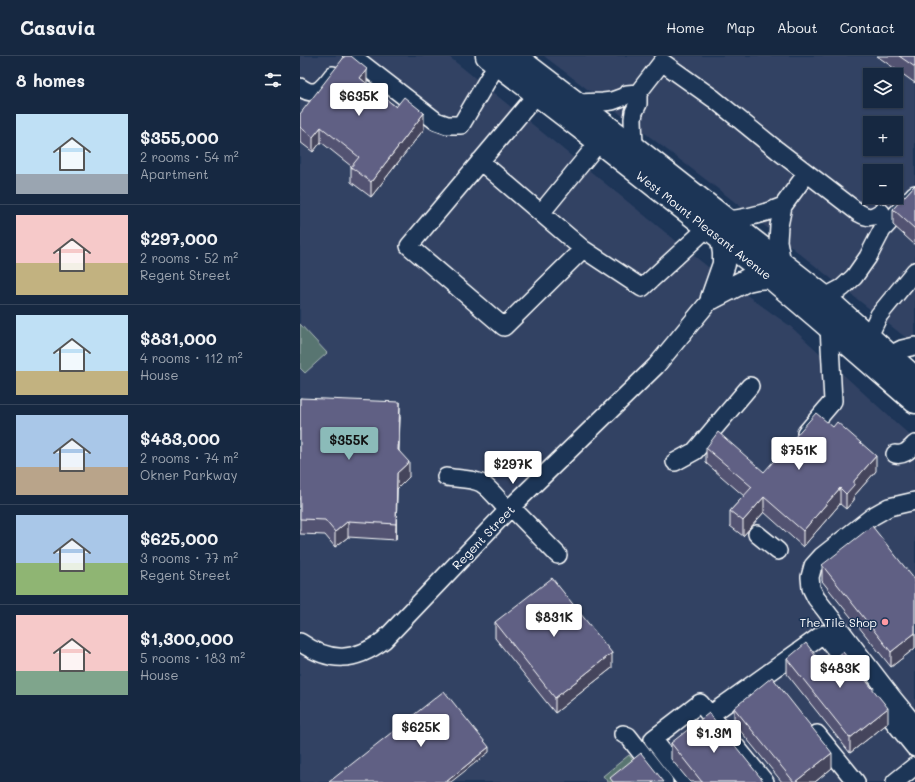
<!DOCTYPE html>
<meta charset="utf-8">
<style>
:root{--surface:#162841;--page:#1f3048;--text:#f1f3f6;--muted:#9ea6b1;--line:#35445a;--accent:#8bbbb9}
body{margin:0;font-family:Mali,sans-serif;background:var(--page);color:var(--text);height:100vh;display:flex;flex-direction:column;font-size:15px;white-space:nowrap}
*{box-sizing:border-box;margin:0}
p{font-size:13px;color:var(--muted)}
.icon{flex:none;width:22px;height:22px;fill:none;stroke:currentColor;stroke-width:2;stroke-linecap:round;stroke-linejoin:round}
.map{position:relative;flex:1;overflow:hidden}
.panel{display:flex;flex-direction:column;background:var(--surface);width:300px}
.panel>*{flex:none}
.fabs{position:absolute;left:563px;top:12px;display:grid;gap:8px}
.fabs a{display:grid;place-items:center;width:40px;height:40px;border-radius:0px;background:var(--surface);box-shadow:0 1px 3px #0004,0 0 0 1px var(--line);font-size:20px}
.price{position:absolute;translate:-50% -34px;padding:0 9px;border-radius:4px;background:#fff;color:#222;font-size:13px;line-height:26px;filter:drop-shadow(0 1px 2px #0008)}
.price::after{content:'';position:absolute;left:50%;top:24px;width:12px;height:9px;margin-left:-6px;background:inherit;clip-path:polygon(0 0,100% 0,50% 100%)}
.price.current{background:var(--accent);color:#111}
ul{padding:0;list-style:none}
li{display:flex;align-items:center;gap:12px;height:100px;padding:0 16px}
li+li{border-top:1px solid var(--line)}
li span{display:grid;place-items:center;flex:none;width:112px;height:80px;border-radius:0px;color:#555}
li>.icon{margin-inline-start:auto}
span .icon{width:48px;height:48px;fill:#fffc;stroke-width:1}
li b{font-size:17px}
h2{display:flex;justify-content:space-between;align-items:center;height:48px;padding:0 16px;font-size:17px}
header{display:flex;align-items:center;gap:24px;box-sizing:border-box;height:56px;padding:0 20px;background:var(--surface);border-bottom:1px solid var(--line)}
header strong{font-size:19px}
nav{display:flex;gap:22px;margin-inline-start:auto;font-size:14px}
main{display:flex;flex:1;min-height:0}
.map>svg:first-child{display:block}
.built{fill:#314264;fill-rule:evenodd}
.green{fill:#587471;stroke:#acbab8}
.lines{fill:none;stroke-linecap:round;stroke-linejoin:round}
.minor-casing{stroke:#fff;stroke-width:20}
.major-casing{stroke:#fff;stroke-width:25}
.minor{stroke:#1d3557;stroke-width:17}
.major{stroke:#1d3557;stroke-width:22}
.wall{fill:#535372;stroke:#fff}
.shaded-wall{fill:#44445c;stroke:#fff}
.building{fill:#616184;stroke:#fff}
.poi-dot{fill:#ff9aa2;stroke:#1d3557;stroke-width:1.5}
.labels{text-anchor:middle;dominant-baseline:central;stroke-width:3;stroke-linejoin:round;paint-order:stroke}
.street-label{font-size:12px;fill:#fff;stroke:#1d3557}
.poi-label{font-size:12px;fill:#fff;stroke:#1d3557;text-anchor:end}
</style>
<header>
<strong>Casavia</strong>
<nav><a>Home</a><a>Map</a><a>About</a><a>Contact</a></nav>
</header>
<main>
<section class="panel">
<h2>8 homes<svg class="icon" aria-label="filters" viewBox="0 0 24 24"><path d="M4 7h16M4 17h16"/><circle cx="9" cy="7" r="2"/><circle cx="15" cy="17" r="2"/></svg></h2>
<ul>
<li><span style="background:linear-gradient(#bfe0f5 75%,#9aa5b1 0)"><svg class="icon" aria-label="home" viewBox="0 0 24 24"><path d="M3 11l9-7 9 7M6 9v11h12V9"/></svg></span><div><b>$355,000</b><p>2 rooms · 54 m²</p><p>Apartment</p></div></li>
<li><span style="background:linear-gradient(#f6c9c9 60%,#c2b280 0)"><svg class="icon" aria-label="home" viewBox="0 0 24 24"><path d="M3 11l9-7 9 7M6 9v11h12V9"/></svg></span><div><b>$297,000</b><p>2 rooms · 52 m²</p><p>Regent Street</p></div></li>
<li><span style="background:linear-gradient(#bfe0f5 70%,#c2b280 0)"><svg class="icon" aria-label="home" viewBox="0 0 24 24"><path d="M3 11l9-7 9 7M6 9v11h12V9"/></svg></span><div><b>$831,000</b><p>4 rooms · 112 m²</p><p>House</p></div></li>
<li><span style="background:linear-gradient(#a9c7e8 65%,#b9a48a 0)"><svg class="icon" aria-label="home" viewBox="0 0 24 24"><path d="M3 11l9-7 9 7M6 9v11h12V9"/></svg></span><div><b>$483,000</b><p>2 rooms · 74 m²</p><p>Okner Parkway</p></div></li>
<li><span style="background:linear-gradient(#a9c7e8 60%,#8fb573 0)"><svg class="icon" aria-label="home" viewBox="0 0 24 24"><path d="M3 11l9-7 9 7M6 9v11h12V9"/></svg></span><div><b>$625,000</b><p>3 rooms · 77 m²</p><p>Regent Street</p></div></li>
<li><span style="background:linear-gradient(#f6c9c9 70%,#7fa58c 0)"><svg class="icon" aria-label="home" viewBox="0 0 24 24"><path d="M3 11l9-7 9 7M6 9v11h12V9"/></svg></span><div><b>$1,300,000</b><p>5 rooms · 183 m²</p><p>House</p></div></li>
</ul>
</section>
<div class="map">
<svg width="615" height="726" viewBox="0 0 615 726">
<rect width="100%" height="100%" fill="#1d3557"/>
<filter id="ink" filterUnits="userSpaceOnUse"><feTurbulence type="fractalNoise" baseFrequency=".025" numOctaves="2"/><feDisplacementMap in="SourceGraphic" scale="8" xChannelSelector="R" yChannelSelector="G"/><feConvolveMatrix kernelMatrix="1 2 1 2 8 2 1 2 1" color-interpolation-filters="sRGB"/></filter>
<g filter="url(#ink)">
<!-- built -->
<path class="built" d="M 0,0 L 148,0 L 413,215 L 490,270 L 615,384 L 615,726 L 0,726 Z
M 244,0 L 615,0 L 615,289 L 422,136 ZM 570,19 L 596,19 L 596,45 L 570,45 ZM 570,67 L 596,67 L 596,93 L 570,93 ZM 570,115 L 596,115 L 596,141 L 570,141 Z"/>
<!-- green -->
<path class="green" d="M 0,268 L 27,297 L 5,317 L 0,312 Z
M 329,699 L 340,713 L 324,726 L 308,726 L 303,720 Z"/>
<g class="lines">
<!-- minor casing -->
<g class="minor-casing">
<path id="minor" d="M 52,0 L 136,65 L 147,69 L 161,69 L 197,8
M 0,31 C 16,43 23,32 33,19
M 237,38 L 109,190 L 204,271 L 283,193 L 342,232 L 407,172
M 276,47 L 303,46 L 312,45 L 323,41 L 327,38 L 338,37
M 334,91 L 333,63 L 334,56 L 338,48 L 338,37 L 362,6 L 414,43 L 477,94 L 559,157 C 568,162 572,162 581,156
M 180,105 L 283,193
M 241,157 L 299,86
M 427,164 C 447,162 464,158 483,150
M 482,207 L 478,185 L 479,170 L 483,150 L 507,117
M 525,241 L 542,232 L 554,221 L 568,201 L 582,174 L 615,138
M 569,280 L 579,259 L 615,215
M 590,299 L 602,293 L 615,290
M 506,377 L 533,345 L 529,271
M 595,398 C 604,400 609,394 615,388
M 375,406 L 395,395 L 450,330
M 146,421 C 157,423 170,422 181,427 C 190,432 200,446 208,454
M 615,445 L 589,451 L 573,460 L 522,500 L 513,510 L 510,521 L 511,532 L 516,542 L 592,641 L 615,669
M 211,451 L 258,499
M 457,478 L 478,495
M 0,586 C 30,607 55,606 84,584 L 211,451 L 356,310 L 412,242
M 574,641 L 615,692
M 323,678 L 328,680 L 364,726
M 517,678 L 556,726
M 386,726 L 353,683 L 400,647 L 410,659
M 465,726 L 410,659 L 523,578 L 554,616
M 595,726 L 615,710"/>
</g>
<!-- major casing -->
<g class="major-casing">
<path id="major" d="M 187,0 L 299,86 L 470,221 L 517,261 L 615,346
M 215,0 L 334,91 L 521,238 L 615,322
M 412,242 L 447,224 L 456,222 L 470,221
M 412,242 L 424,208 L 424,197 L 422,183"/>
</g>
<!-- minor -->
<use href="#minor" class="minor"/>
<!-- major -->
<use href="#major" class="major"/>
</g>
<!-- wall -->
<path class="wall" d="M 577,0 L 615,0 L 615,27 Z
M 67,28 L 124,73 L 71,141 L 51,126 L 51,110 L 21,86 L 13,96 L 0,86 L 0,58 Z
M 615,129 L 615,189 L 593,169 L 593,153 Z
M 0,342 L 100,361 L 99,394 L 109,421 L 97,433 L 96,484 L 48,481 L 35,491 L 25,479 L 0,478 Z
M 406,392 L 464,416 L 576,415 L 554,440 L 554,444 L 546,453 L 540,448 L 503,491 L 464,456 L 443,480 L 430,470 L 430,455 L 444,440 L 406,407 Z
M 522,509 L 615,524 L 615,592 L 591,611 L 522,525 Z
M 195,566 L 312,612 L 255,657 L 195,582 Z
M 487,603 L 524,611 L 588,667 L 550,697 L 487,618 Z
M 434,652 L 532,712 L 515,726 L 482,726 L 434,667 Z
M 371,687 L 464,726 L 390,726 L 371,703 Z"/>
<!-- shaded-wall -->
<path class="shaded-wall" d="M 67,13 L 67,28 L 60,22 Z
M 124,57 L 124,73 L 71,141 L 71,126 Z
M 21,71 L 21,86 L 13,96 L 13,81 Z
M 100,346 L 100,361 L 98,409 L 98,394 Z
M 576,400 L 576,415 L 554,440 L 554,444 L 546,453 L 546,438 L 554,425 Z
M 109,406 L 109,421 L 97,433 L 96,484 L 97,417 Z
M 540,432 L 540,448 L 503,491 L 503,475 Z
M 464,441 L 464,456 L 443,480 L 443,465 Z
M 48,465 L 48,481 L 35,491 L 35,476 Z
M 615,577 L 615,592 L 591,611 L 591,596 Z
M 312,597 L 312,612 L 255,657 L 255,642 Z
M 588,652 L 588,667 L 550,697 L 550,682 Z
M 189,691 L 189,696 L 151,726 L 146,726 Z
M 532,697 L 532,712 L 515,726 L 495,726 Z"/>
<!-- building -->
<path class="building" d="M 45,0 L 51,0 L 67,13 L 60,22 L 96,51 L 104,41 L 124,57 L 71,126 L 51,111 L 59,101 L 21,71 L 13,81 L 0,71 L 0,58 Z
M 599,0 L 615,0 L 615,11 Z
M 615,129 L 615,173 L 593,153 Z
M 0,342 L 100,346 L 98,394 L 109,406 L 97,417 L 96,468 L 48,465 L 35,476 L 25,464 L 0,463 Z
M 516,357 L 533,371 L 537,366 L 576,400 L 554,425 L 554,429 L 546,438 L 540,432 L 503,475 L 464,441 L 443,465 L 430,455 L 452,431 L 406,392 L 418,376 L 464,416 Z
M 572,470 L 615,524 L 615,577 L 591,596 L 522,509 Z
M 252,522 L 312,597 L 255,642 L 195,566 Z
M 506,587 L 524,611 L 543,596 L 588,652 L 550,682 L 487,603 Z
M 472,621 L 532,697 L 495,726 L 494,726 L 434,652 Z
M 144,635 L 189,691 L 146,726 L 29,726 Z
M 409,657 L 464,726 L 402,726 L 371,687 Z
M 341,697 L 364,726 L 313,726 L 310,722 Z"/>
</g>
<!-- markers -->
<circle class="poi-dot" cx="585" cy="566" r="4"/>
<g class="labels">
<!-- street labels -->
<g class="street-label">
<text transform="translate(404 169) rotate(38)">West Mount Pleasant Avenue</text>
<text transform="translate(183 481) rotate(-46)">Regent Street</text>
</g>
<!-- poi labels -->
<g class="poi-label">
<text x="577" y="566">The Tile Shop</text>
</g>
</g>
</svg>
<div class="fabs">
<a><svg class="icon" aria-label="layers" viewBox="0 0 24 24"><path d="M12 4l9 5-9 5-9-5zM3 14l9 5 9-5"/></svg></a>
<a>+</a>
<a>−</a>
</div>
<b class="price" style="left:59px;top:61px">$635K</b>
<b class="price current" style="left:49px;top:405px">$355K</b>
<b class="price" style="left:499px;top:415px">$751K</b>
<b class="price" style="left:213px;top:429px">$297K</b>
<b class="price" style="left:254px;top:582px">$831K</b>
<b class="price" style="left:540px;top:633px">$483K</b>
<b class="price" style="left:121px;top:692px">$625K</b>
<b class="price" style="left:414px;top:698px">$1.3M</b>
</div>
</main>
